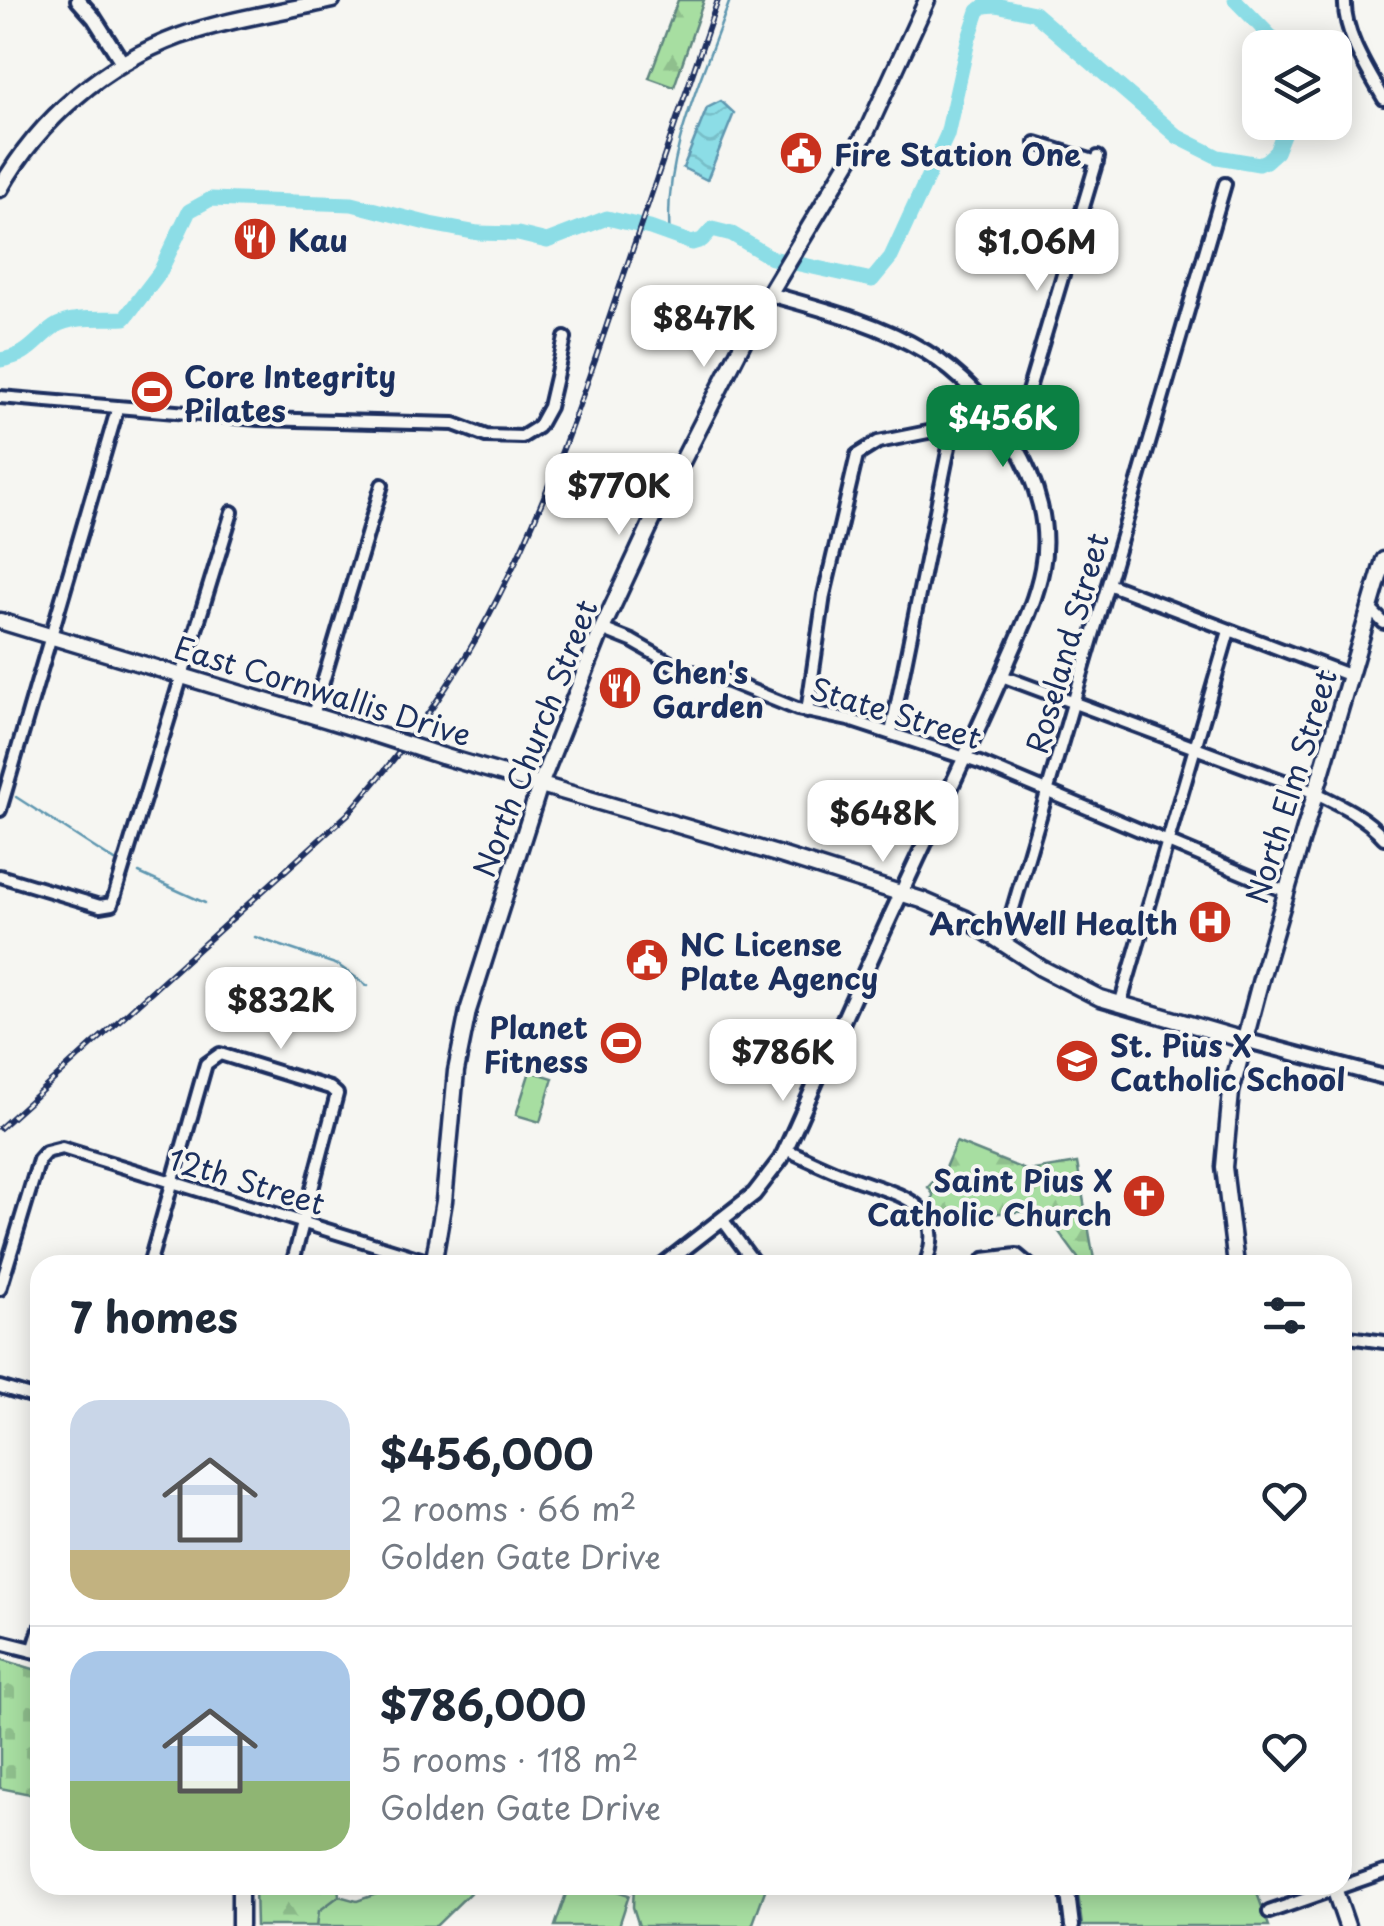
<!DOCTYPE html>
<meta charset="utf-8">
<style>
:root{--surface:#fff;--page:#f6f6f7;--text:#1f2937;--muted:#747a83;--line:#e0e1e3;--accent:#0b8043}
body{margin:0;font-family:"Playpen Sans",sans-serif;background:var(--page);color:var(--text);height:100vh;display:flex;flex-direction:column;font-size:38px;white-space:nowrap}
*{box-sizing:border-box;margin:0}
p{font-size:32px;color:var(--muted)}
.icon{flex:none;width:55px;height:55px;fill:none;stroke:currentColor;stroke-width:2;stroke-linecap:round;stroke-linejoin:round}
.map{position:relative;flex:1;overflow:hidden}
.panel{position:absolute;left:30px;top:1255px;width:1322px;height:640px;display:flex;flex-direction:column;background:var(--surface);border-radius:30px;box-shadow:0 5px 25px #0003}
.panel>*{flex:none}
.fabs{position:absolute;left:1242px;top:30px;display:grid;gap:20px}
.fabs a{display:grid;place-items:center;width:110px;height:110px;border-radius:20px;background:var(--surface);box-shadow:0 5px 25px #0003;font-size:50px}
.price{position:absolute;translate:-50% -85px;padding:0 22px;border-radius:20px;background:#fff;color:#222;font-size:32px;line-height:65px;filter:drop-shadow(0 2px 5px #0008)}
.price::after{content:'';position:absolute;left:50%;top:60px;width:30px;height:22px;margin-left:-15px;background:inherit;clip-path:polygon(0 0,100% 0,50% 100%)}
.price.selected{background:var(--accent);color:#fff}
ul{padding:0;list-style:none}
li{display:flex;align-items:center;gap:30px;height:250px;padding:0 40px}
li+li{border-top:2px solid var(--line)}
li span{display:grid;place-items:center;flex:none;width:280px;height:200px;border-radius:30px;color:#555}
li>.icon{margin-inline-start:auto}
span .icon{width:120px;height:120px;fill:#fffc;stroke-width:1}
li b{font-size:42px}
h2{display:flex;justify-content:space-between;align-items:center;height:120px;padding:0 40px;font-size:42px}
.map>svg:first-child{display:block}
.green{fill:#a7dea1;stroke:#618680;stroke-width:2.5}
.forest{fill:url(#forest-firs);stroke:#618680;stroke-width:2.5}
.cemetery{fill:url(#cemetery-stones);stroke:#618680;stroke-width:2.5}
.water{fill:url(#water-waves);stroke:#5f97b0;stroke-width:2.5}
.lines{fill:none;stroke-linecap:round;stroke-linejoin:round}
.stream{stroke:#5f97b0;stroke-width:2.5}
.river{stroke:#8cdde6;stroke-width:15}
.minor-casing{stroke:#1b2f5e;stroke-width:18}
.tertiary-casing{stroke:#1b2f5e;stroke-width:20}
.secondary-casing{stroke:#1b2f5e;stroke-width:21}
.minor{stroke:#f6f6f2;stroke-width:10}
.tertiary{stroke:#f6f6f2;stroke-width:12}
.secondary{stroke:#f6f6f2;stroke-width:14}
.rail-casing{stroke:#1b2f5e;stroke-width:6}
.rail{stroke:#f6f6f2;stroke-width:2.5;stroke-dasharray:8;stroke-linecap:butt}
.secondary-bridge-casing{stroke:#1b2f5e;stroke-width:21;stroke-linecap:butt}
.secondary-bridge{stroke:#f6f6f2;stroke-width:14}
.labels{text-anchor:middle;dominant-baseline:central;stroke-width:8;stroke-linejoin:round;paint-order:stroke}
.poi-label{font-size:30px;font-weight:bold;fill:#1b2f5e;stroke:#f6f6f2;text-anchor:start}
.street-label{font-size:30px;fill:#1b2f5e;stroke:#f6f6f2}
</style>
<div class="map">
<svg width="1384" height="1926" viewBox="0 0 1384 1926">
<defs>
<pattern id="forest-firs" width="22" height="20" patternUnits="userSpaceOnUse" patternTransform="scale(2.5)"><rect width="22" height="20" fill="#a7dea1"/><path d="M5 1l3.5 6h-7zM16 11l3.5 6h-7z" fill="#8fbf8d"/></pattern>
<pattern id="cemetery-stones" width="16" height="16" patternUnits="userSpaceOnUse" patternTransform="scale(2.5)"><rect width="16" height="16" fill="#a7dea1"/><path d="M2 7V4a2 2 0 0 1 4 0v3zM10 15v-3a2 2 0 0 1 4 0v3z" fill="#8fbf8d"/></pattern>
<pattern id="water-waves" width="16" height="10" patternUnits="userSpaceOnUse" patternTransform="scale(2.5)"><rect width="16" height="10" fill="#8cdde6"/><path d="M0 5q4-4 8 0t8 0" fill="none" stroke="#78bec8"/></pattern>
</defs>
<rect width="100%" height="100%" fill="#f6f6f2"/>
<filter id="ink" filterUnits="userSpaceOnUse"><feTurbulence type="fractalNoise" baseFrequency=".01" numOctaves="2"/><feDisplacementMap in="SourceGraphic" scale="20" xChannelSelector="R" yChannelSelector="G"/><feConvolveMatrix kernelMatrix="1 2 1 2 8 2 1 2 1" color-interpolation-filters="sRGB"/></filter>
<g filter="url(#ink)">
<!-- green -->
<path class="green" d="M 530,1071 L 553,1078 L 540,1122 L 516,1115 Z
M 402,1885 L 478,1885 L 436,1926 L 317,1926 L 318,1911 L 339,1896 L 357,1901 Z
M 569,1885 L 598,1885 L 629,1895 L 619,1926 L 555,1926 Z
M 634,1885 L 767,1885 L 752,1926 L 639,1926 L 633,1907 Z
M 1077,1885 L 1254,1885 L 1269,1926 L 1082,1926 Z"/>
<!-- forest -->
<path class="forest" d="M 678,0 L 704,0 L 674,87 L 649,78 Z
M 956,1142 L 1028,1171 L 1077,1163 L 1095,1265 L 1080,1265 L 1078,1258 L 1048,1217 L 1030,1211 L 958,1216 L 932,1208 L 933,1194 L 928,1187 L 944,1170 Z
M 255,1885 L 338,1885 L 339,1896 L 319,1911 L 317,1926 L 256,1926 Z"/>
<!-- cemetery -->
<path class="cemetery" d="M 0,1659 L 40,1671 L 40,1796 L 0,1788 Z"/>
<!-- water -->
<path class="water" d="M 721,101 L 734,113 L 707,180 L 683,168 L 707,108 Z"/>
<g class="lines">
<!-- stream -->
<path class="stream" d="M 670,236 C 662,156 704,74 730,0
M 16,797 L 115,861
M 139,873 L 205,903
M 255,937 L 338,965 L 368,986"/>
<!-- river -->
<path class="river" d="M 1235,0 L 1282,48
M 0,360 C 30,355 32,343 54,327 C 71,315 104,319 125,318 L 160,272 L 189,211 L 211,199 L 352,204 L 430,224 L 478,233 L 518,234 L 547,241 L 607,218 L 650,228 L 692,243 L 702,240 L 712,229 L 732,234 L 772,258 L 872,280 L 891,257 L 947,135 L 968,41 L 978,11 L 984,6 L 996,5 L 1034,13 L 1178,137 L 1218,157 L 1259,164 L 1266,161 L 1276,152 L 1288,122"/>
<!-- minor casing -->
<g class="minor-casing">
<path id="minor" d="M 1345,0 C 1343,33 1368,71 1384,99
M 1036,143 L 1097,162
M 0,397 L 258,419 L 454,424 L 486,436 L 522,437 L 538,427 L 549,407 L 565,338
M 1013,442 L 1098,157
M 1108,584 L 1351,676
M 1370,609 L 1384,623
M 602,629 L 632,641 L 681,669 L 728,681 L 797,709 L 849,720 L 980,763 L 1287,892
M 1002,676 L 1316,793 C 1341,805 1366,817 1384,838
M 807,712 L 824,595 L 857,455 L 878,442 L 953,427 L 988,410
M 313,715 L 382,485
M 891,733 L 953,427
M 0,810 L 118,407
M 0,876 L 100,906 L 112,904 L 232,512
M 1003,943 L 1225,184
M 1120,1005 L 1229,631
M 785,1149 C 808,1159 829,1170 852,1178 C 898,1195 950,1202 925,1265
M 722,1219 L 756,1265
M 984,1259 L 1017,1255 L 1029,1265
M 149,1265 L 206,1064 L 220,1054 L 330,1088 L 337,1094 L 292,1265
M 0,1289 L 39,1160 L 46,1152 L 62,1148 L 434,1263
M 1342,1336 L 1384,1342
M 0,1387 L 40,1399
M 33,1651 L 40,1629
M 1269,1912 L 1384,1872"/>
</g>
<!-- tertiary casing -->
<g class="tertiary-casing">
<path id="tertiary" d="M 78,0 L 94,18 L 122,62
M 1244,1040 L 1384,1077
M 663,1265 L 754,1194 L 781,1159 C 800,1120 816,1080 834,1041 C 865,971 897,902 929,834 C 956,776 983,719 1008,661 C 1021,631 1036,600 1042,568 C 1058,486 993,393 926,352 C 878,323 823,309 769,294
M 0,1642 L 40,1652
M 1067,1885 L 1072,1926"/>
</g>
<!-- secondary casing -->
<g class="secondary-casing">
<path id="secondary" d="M 0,189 C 40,118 104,64 180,36 C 228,19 282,12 332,0
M 0,621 L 371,733
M 442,756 L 777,854 L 922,900 L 966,919 L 1041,968 L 1100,998 L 1244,1040
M 433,1265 L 444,1201 L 456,1071 L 468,1011 L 540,785 L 602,629 L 655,515 L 759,311 L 867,131 L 927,0
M 1236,1265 L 1224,1167 L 1231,1092 L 1262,975 L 1384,560
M 240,1885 L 240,1926
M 1333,1885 L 1347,1926"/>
</g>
<!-- minor -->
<use href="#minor" class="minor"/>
<!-- tertiary -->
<use href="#tertiary" class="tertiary"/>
<!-- secondary -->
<use href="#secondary" class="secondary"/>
<!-- rail casing -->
<g class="rail-casing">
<path id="rail" d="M 0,1128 L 348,814 C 396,759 441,701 477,637 C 537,530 576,417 615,301 C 649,201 683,100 718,0"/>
</g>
<!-- rail -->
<use href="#rail" class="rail"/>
<!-- secondary-bridge casing -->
<g class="secondary-bridge-casing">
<path id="secondary-bridge" d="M 371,733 L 442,756"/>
</g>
<!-- secondary-bridge -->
<use href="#secondary-bridge" class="secondary-bridge"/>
</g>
</g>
<!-- icons -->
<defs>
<g id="civic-disc" transform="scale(2.25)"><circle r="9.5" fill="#c8321e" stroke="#f6f6f2"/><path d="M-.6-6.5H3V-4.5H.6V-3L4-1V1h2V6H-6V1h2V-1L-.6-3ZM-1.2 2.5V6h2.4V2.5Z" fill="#fff"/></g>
<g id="restaurant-disc" transform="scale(2.25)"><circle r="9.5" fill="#c8321e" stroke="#f6f6f2"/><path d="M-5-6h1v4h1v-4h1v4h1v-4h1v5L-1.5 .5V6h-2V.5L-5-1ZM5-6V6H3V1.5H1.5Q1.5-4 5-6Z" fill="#fff"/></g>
<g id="stadium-disc" transform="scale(2.25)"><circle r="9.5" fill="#c8321e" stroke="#f6f6f2"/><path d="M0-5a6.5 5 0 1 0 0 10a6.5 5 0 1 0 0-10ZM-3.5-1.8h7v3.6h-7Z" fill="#fff"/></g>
<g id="hospital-disc" transform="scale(2.25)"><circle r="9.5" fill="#c8321e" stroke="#f6f6f2"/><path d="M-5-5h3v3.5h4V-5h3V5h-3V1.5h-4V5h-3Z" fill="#fff"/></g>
<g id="school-disc" transform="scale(2.25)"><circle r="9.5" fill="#c8321e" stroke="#f6f6f2"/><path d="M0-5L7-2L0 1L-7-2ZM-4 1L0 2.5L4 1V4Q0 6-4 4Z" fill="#fff"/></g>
<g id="church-disc" transform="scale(2.25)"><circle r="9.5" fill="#c8321e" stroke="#f6f6f2"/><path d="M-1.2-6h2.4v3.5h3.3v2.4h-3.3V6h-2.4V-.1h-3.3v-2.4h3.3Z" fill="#fff"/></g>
</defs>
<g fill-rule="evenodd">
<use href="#civic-disc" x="801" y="153"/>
<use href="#restaurant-disc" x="255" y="239"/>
<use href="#stadium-disc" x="152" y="392"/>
<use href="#restaurant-disc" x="620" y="688"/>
<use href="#hospital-disc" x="1210" y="922"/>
<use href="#civic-disc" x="647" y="960"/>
<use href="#stadium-disc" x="621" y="1043"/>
<use href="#school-disc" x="1077" y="1061"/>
<use href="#church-disc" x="1144" y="1196"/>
</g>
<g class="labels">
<!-- poi labels -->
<g class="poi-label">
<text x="834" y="153">Fire Station One</text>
<text x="288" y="239">Kau</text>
<text x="184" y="375">Core Integrity<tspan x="184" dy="34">Pilates</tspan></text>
<text x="652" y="671">Chen's<tspan x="652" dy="34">Garden</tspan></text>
<text x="1178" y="922" text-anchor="end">ArchWell Health</text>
<text x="680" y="943">NC License<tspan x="680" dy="34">Plate Agency</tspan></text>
<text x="588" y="1026" text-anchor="end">Planet<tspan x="588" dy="34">Fitness</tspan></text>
<text x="1110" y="1044">St. Pius X<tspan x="1110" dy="34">Catholic School</tspan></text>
<text x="1112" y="1179" text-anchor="end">Saint Pius X<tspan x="1112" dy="34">Catholic Church</tspan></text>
</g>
<!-- street labels -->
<g class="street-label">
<text transform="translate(1066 643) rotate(-74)">Roseland Street</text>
<text transform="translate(323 690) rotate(17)">East Cornwallis Drive</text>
<text transform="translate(896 712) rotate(17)">State Street</text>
<text transform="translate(534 738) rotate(-69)">North Church Street</text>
<text transform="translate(1290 786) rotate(-73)">North Elm Street</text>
<text transform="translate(247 1180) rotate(17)">12th Street</text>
</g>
</g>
</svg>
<div class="fabs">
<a><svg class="icon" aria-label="layers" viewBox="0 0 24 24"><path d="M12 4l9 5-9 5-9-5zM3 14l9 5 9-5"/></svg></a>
</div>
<b class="price" style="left:1037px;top:294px">$1.06M</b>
<b class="price" style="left:704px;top:370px">$847K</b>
<b class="price selected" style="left:1003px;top:470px">$456K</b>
<b class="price" style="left:619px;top:538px">$770K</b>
<b class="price" style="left:883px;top:865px">$648K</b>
<b class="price" style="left:281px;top:1052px">$832K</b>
<b class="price" style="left:783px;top:1104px">$786K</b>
<section class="panel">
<h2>7 homes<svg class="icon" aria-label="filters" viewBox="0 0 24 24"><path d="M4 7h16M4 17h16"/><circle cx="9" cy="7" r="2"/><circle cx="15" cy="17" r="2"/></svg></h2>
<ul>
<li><span style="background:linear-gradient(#c9d6e8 75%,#c2b280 0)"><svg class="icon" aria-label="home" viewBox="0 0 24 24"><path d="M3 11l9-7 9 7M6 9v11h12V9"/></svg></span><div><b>$456,000</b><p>2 rooms · 66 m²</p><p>Golden Gate Drive</p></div><svg class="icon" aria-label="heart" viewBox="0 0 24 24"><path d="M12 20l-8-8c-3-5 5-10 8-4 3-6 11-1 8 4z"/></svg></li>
<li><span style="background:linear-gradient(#a9c7e8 65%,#8fb573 0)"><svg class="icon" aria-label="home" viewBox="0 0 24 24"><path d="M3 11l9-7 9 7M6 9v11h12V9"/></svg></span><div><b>$786,000</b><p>5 rooms · 118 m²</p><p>Golden Gate Drive</p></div><svg class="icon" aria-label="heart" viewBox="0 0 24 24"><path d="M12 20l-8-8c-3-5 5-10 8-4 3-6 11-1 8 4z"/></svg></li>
</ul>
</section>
</div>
